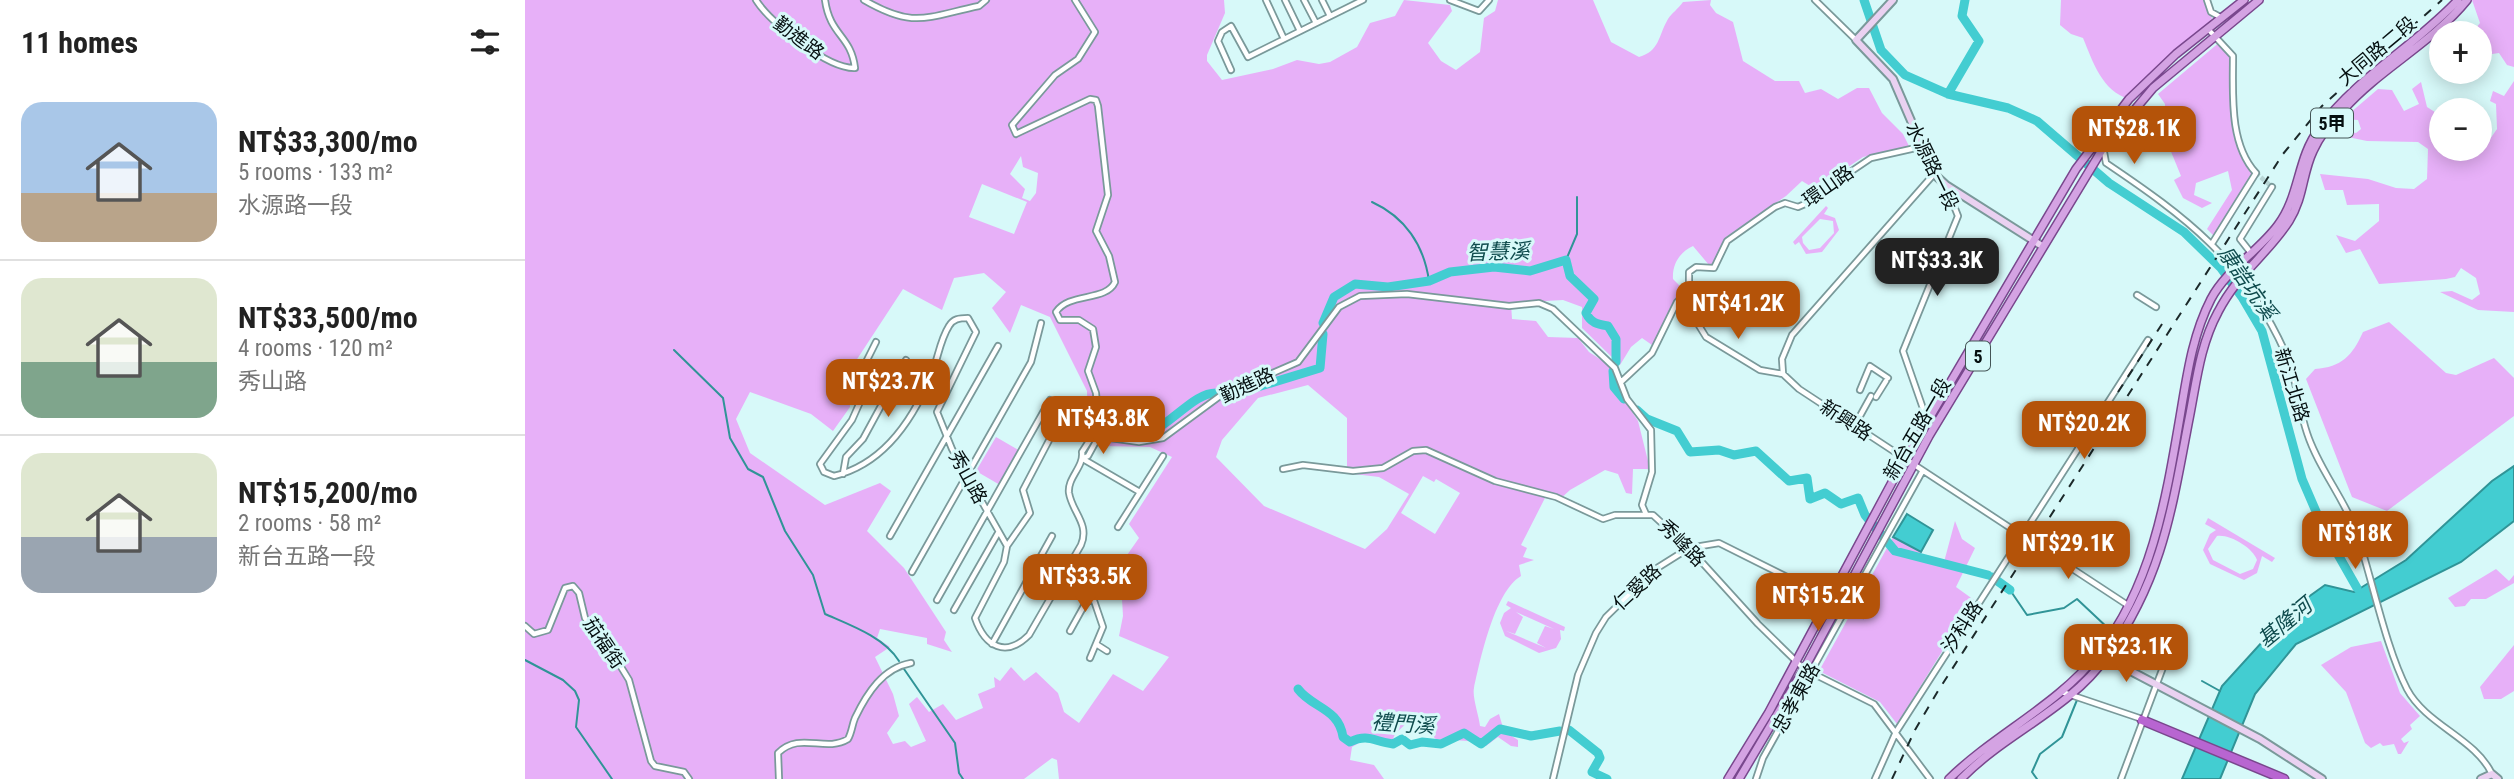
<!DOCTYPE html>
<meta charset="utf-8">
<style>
:root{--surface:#fff;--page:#f2f2f2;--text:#222;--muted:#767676;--line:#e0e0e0;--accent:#b45309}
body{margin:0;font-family:"Roboto Condensed","Noto Sans TC",sans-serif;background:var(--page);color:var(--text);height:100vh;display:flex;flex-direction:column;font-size:26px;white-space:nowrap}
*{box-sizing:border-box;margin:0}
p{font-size:23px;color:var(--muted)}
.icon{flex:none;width:38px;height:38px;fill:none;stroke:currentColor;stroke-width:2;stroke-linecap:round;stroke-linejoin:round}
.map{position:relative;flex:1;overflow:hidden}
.details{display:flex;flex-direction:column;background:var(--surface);width:525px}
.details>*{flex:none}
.buttons{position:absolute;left:1904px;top:21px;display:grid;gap:14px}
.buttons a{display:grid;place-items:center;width:63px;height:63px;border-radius:50%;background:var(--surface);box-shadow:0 4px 18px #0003;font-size:35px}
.price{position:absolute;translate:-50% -60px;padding:0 16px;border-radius:14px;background:var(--accent);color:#fff;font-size:23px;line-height:46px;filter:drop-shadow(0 2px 4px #0008)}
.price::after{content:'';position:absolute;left:50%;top:42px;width:21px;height:16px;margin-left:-10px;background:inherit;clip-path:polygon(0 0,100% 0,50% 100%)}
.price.active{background:#222;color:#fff}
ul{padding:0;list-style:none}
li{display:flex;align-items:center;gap:21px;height:175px;padding:0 21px}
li+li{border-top:2px solid var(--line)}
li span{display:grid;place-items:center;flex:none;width:196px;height:140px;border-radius:21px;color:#555}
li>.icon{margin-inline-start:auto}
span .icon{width:84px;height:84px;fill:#fffc;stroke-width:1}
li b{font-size:30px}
h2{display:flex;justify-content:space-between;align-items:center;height:84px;padding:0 21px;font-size:30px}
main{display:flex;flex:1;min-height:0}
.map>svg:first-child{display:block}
.green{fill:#e7b0f8;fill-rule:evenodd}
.water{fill:#43cdd1;stroke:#309497;stroke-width:2}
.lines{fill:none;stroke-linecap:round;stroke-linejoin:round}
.stream{stroke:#309497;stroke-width:2}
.river{stroke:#43cdd1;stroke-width:9}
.street-tunnel{stroke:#b8d6d6;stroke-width:4.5;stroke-dasharray:4.5 2;stroke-linecap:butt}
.street-casing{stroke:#7a999a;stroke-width:8}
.secondary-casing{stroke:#7a999a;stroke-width:10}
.primary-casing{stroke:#79478d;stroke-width:10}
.highway-casing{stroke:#79478d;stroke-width:11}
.street{stroke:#fff;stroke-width:4.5}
.secondary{stroke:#ead1f1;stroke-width:6}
.primary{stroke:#d4a3e3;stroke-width:7}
.highway{stroke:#b865d1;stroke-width:8}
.rail{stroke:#1c292a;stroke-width:2;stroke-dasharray:9 9;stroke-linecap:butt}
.labels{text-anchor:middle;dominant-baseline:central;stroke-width:6;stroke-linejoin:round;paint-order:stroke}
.shield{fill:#d7f9f9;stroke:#445556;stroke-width:2}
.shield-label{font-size:18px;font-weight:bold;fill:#050f10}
.street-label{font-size:19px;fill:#050f10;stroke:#d7f9f9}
.water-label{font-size:21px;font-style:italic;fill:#0f4b4d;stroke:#d7f9f9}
</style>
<main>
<section class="details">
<h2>11 homes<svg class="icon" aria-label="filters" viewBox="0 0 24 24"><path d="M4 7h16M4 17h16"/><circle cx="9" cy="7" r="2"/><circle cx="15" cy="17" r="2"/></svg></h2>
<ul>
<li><span style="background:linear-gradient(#a9c7e8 65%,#b9a48a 0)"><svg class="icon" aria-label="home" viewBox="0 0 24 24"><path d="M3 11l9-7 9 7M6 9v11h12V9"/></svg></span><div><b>NT$33,300/mo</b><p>5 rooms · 133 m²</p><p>水源路一段</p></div></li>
<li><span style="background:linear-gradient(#dfe7d0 60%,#7fa58c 0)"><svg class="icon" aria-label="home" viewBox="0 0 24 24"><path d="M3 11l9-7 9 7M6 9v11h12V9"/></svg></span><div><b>NT$33,500/mo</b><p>4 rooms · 120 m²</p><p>秀山路</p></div></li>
<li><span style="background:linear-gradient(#dfe7d0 60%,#9aa5b1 0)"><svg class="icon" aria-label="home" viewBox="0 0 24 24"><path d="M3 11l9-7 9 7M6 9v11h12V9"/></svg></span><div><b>NT$15,200/mo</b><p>2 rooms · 58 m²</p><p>新台五路一段</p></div></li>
</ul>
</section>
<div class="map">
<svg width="1989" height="779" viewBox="0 0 1989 779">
<rect width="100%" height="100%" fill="#d7f9f9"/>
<!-- green -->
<path class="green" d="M 0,0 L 699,0 L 700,13 L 682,55 L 682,61 L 697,80 L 748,69 L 772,60 L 794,64 L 805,62 L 832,47 L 845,23 L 870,16 L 879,0 L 925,5 L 927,11 L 903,43 L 916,61 L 931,70 L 955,52 L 959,18 L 970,11 L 973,0 L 1068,0 L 1086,42 L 1114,57 C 1135,51 1133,36 1143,19 C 1147,13 1153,9 1158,2 L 1186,0 L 1185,5 L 1191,13 L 1208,22 L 1218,61 L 1250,81 L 1274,81 L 1280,93 L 1296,89 L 1313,99 L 1332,88 L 1344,88 L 1357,113 L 1378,134 L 1384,146 L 1338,157 L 1290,189 L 1277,181 L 1261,196 L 1201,237 L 1190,264 L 1184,265 L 1168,246 C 1155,252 1147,264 1148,279 L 1158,289 L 1127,345 L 1117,338 L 1106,347 L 1095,365 L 1057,328 L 1057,307 L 1038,300 L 986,303 L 987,319 L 1011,321 L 1023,337 L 1053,338 L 1064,352 L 1084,365 L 1092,389 L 1113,421 L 1125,469 L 1108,469 L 1107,494 L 1101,493 L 1093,474 L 1080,470 L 1045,490 L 1033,501 L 1020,498 L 996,545 L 1002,548 L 998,557 L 1009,560 L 994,565 L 996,576 C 969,592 955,661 949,688 C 947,697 954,716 955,726 L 960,727 L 965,719 L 974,714 L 979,731 L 993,740 L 993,747 L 986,746 L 973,737 L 961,746 L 943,741 L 911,739 L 887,718 L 870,734 L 865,746 L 843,738 L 827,747 L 825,760 L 849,765 L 859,779 L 534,779 L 532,760 L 527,758 L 499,779 L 0,779 ZM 496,156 L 498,167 L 513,173 L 511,193 L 505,201 L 497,198 L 500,189 L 485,174 ZM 457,184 L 502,202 L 489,234 L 444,217 ZM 459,273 L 481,292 L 467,308 L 485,333 L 496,305 L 525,317 L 562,391 L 563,435 L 578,446 L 625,447 L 647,457 L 604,524 L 614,538 L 595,565 L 598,616 L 594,636 L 644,657 L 618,691 L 588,674 L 554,723 L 539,712 L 533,693 L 511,672 L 499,681 L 486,667 L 475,681 L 469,677 L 470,687 L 453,694 L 458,708 L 431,720 L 418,704 L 404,712 L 392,697 L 384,704 L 401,741 L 386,747 L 380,741 L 368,744 L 362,733 L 374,716 L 368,694 L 350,657 L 365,647 L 352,638 L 355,629 L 402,638 L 402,644 L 427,652 L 419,640 L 421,632 L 379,568 L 342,531 L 366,491 L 355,483 L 300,505 L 225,453 L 211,419 L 225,392 L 286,414 L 308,431 L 325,407 L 323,373 L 378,289 L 417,310 L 429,278 ZM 783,385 L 822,418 L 822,467 L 829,474 L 854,477 L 884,494 L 862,529 L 840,549 L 739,506 L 691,457 L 697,440 L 733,398 ZM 898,476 L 909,482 L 911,479 L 935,493 L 910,534 L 876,513 Z
M 1536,0 L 1678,0 L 1687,18 L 1683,29 L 1604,99 C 1577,91 1568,62 1558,38 L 1546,34 L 1535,25 Z
M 1947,0 L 1989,0 L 1989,67 L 1982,65 L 1974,53 L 1960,55 L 1955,68 L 1955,33 L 1947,33 L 1955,23 Z
M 1696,41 L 1708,56 L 1708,104 L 1717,155 L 1731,173 L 1688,242 L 1688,235 L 1682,229 L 1707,190 L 1703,171 L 1671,183 L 1669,195 L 1687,203 L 1677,208 L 1658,198 L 1649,180 L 1656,176 L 1640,137 L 1640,104 L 1633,94 Z
M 1989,81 L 1989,312 L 1953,310 L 1915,292 L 1927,291 L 1947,300 L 1955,294 L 1951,278 L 1936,268 L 1930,277 L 1921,279 L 1854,284 L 1835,249 L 1821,253 L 1811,235 L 1830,241 L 1854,221 L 1854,204 L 1822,205 L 1818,190 L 1800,190 L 1795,174 L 1843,179 L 1871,188 L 1889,189 L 1902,179 L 1903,149 L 1893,142 L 1842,141 L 1808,134 L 1815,124 L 1824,132 L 1831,133 L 1836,129 L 1833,120 L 1818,119 L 1853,89 L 1867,90 L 1879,111 L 1894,104 L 1887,89 L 1896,82 L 1902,107 L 1916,116 L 1916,149 L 1958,149 L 1972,129 L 1971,104 L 1965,101 L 1968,91 L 1979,96 Z
M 1301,206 L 1303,208 L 1299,214 L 1310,218 L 1314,230 L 1297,252 L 1281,254 L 1274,242 L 1270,245 L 1268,242 ZM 1295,219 L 1308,221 L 1309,233 L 1295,248 L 1284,250 L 1278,243 L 1277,237 Z
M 1864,322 L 1921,373 L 1931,375 L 1969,358 L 1989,378 L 1989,416 L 1862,511 L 1827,497 L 1781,379 L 1790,369 C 1817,367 1827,356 1838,332 Z
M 471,437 L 495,451 L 475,485 L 451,471 Z
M 1683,518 L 1750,558 L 1747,562 L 1737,556 L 1732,573 L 1719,580 L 1685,564 L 1678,550 L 1685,534 L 1691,530 L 1680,524 ZM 1692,536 C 1705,534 1728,548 1732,560 L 1728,569 L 1715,574 L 1688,560 L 1683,549 Z
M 1430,521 L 1437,539 L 1450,548 L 1431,587 L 1449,600 L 1372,724 L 1355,702 L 1294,671 L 1368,537 L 1396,552 L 1397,557 L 1419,562 Z
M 1971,569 L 1984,581 L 1989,575 L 1989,583 L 1961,599 L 1946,599 L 1940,606 L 1930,607 L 1923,598 Z
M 983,601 L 1040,627 L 1039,631 L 1035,630 L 1036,639 L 1031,648 L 1014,653 L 980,636 L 975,623 L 979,613 L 986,608 L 981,605 ZM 991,612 L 1029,629 L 1020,626 L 1012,643 L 1021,648 L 981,631 L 990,634 L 998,617 Z
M 1856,641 L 1875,693 L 1895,716 L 1885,725 L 1887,729 L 1876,739 L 1879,743 L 1884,741 L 1876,754 L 1873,754 L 1869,744 L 1858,746 L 1855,743 L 1846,748 L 1840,743 L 1821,692 L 1796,665 L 1826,647 Z
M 1989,645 L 1989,691 L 1976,699 L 1959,699 L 1955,687 Z"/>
<!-- water -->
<path class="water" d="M 1989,466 L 1989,521 L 1936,562 L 1771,644 L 1730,694 L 1695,779 L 1657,779 L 1697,686 L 1768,608 L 1800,585 L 1829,592 L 1881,560 L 1967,481 Z
M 1382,514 L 1408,530 L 1396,552 L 1368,537 Z"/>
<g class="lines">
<!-- stream -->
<path class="stream" d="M 847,202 C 880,217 899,245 904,281
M 1041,260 L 1052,234 L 1052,197
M 149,350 L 198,398 L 205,438 L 223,469 L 238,477 L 260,531 L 288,575 L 300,614 C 325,625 359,637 374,661
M 1485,590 L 1502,615 L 1539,608 L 1552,599 L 1585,630
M 1598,639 L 1619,651
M 1591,648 L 1598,639
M 0,660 L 38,680 L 50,691 L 54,700 L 51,727 L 87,779
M 379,669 L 430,743 L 434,773 L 438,779
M 1677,681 L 1695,691
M 1512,779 L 1507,772 L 1515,754 L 1537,737 L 1552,700"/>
<!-- river -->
<path class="river" d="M 1339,0 L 1356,50 L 1380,75 L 1423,94 L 1483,108 L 1512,121 L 1584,183 L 1659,232 L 1696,268 L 1717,297 L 1737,331 L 1777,479 L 1799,530 L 1832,588
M 1423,94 L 1454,41 L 1437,16 L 1440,0
M 798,323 L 809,297 L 830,284 L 863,287 L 904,281 L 925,272 L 969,267 L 1005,271 L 1041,260 L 1045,276 L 1069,299 L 1061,313 C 1066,323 1072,324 1083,326 L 1091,339 L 1091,362
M 1088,371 L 1089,387 L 1099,399
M 701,397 L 705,399 L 726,389 L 795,368 L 798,334
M 584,409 L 607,410 L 624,433 C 648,423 670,391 693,393
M 1112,410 L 1122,419 L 1152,431 L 1165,452 L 1194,450 L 1209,455 L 1231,451 L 1264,481 L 1282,478 L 1285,499 L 1300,493 L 1316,504 L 1333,498 L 1340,515 L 1370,551 L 1463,575
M 1467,577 L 1485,590
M 773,689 C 787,708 814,708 818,737 L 825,742 C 844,733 849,742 868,744 L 877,739 L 885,745 L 897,742 L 916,744 L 939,733 L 956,744 L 975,729 L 1006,736 L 1035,731
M 1044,730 L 1073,753 L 1075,758 L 1067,772 L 1082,779"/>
<!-- street-tunnel -->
<path class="street-tunnel" d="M 1731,173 L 1747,187"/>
<!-- street casing -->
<g class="street-casing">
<path id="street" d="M 231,0 C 245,23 303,69 330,68 C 326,35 305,36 300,0
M 339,0 C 389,29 401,17 454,6 L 461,0
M 550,0 L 570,32 L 553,59 L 530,75 L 487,125 L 491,134 L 565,99 L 571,100 L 573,106 L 583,195 L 571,231 L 584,256 L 590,282 C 581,302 544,292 531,312 L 535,320 L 554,320 L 568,329 L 571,347 L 563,371 L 571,393 L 574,429 L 578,437 L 614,442 L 638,438 L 695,396 L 773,362 L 814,307 L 835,296 L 882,294 L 984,306 L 1014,303 L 1028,309 L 1090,368 L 1102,399 L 1126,430 L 1127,472 L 1117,505 L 1121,514
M 741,0 L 759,39
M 760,0 L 775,31
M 779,0 L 791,23
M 797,0 L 805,16
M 925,0 L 954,11 L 964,0
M 1290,0 L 1331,40
M 1682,0 L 1686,12 L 1697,18
M 1683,29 L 1708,56 C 1708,94 1704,144 1731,173
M 706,70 L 693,41 L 697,32 L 706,26 L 723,57 L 838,0
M 1579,152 L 1581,163 C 1661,217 1718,259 1760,352 C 1772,377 1773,407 1782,433 C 1794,470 1821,500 1833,537 C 1848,583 1861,648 1882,689 C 1901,725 1950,738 1967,774
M 1688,242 L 1731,173
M 1726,253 L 1715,239 L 1747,187
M 1612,295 L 1631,307
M 1187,300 L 1173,324 L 1181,337 L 1235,370 L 1258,374 L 1274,389 L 1604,606
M 351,342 L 334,376 L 335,402 L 327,420 L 295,464 L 299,472 L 309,476 C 359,464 389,418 407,373 C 413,358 415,340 424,326 C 428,319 434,318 443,318 L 451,332 L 412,412 L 427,449 L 482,546 L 479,562 L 450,618 C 460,647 481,658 504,635 L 556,545 C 565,524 547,512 544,493 C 542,478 559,467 557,452 L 566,438 L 575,433
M 1258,374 L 1257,359 L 1267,335 L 1409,174
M 1096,382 L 1127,353 L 1152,302 L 1164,290 L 1164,272 L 1171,267 L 1189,268 L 1202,241 L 1250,207 L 1260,203 L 1273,207 L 1280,204 L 1295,188 L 1312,181 L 1346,158 L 1395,147
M 1335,390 L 1345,366 L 1363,378
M 1351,397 L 1361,381
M 1402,420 L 1378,351 L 1433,216 L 1421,186
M 1330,425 L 1346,396
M 559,458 L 563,456 L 575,434
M 558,459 L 613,491
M 758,469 L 778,465 L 828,471 L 858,468 L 888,451 L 901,450 L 970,481 L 1031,497 L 1078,519 L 1090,515 L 1128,515 L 1164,548 L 1233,624 L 1279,669 L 1349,704 L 1405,779
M 318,474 L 321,457 L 338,439 L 381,360
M 593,527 L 638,456
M 365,536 L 473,346
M 482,546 L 505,513 L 498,490 L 531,427
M 387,572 L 506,362 L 516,323
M 540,573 L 564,586 L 578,627 L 565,658
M 412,600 L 525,400
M 429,610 L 473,533
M 0,626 L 9,634 L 23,630 L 40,588 L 48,586 L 54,593 L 60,618 L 85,649 L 104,680 L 126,761 L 130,766 L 159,772 L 164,779
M 545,631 L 560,604 L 568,597
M 467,644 L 527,536
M 571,644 L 582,651
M 1537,692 L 1617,719
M 254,779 L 253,753 C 275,731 300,753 323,739 C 327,732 327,725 330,718 C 342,693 358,668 386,663
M 1028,779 L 1053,675 L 1071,633 L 1081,617 L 1129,570 L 1164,548 L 1194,543 L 1338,615
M 1231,779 L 1238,758 L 1397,472
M 1350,779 L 1371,732 L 1623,340
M 1596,779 L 1640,662"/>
</g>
<!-- secondary casing -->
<g class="secondary-casing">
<path id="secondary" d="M 1368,0 L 1331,40 L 1368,79 L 1409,174 L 1421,185 L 1517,246
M 1579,657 L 1735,739 L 1797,779
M 1956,779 L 1967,774 L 1973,779"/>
</g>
<!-- primary casing -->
<g class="primary-casing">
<path id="primary" d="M 1203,779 L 1244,712 L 1372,473 L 1551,169 L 1604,99 L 1651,54 L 1719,0
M 1214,779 L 1279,669 L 1404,436 L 1580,145 L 1628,88 L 1734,0
M 1424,779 C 1471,733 1532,706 1573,654 C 1627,586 1641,499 1655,417 C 1662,376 1667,336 1686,299 C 1702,269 1733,252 1753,225 C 1775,196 1772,158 1794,129 C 1832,77 1889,47 1933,0
M 1436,779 C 1480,733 1544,710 1582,656 C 1636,580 1646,514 1663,424 C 1671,386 1674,347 1693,312 C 1713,273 1742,255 1764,221 C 1779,197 1777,174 1788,151 C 1795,135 1807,121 1819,109 C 1856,68 1907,43 1942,0"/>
</g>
<!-- highway casing -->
<g class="highway-casing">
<path id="highway" d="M 1617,720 L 1759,779"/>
</g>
<!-- street -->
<use href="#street" class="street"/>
<!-- secondary -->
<use href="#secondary" class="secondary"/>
<!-- primary -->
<use href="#primary" class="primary"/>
<!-- highway -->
<use href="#highway" class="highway"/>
<!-- rail -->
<path class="rail" d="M 1593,392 L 1639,321
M 1367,779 L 1390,730 L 1413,691 L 1758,154 L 1797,106 L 1917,0"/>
</g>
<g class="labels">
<!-- shield labels -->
<g class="shield">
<rect x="1786" y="108.5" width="42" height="29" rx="5"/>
<rect x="1441" y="341.5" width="24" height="29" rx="5"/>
</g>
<g class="shield-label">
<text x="1807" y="123">5甲</text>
<text x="1453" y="356">5</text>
</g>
<!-- street labels -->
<g class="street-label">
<text transform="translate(274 38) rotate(37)">勤進路</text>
<text transform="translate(1852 51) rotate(-40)">大同路二段</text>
<text transform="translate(1407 166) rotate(64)">水源路一段</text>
<text transform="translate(1303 186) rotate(-35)">環山路</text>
<text transform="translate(722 385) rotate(-25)">勤進路</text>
<text transform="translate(1767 385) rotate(73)">新江北路</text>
<text transform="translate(1321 420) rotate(33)">新興路</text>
<text transform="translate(1392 429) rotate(-60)">新台五路一段</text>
<text transform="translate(443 477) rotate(61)">秀山路</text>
<text transform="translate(1157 543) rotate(45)">秀峰路</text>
<text transform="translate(1112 587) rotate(-43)">仁愛路</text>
<text transform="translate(1437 627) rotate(-57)">汐科路</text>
<text transform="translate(79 643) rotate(56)">茄福街</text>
<text transform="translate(1271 698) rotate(-61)">忠孝東路</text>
</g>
<!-- water labels -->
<g class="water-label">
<text transform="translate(973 252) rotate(-2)">智慧溪</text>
<text transform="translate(1722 283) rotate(55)">康誥坑溪</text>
<text transform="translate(1760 623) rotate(-40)">基隆河</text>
<text transform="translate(878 724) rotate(4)">禮門溪</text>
</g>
</g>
</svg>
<div class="buttons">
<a>+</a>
<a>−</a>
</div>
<b class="price" style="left:1609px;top:166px">NT$28.1K</b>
<b class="price active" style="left:1412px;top:298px">NT$33.3K</b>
<b class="price" style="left:1213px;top:341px">NT$41.2K</b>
<b class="price" style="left:363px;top:419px">NT$23.7K</b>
<b class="price" style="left:578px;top:456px">NT$43.8K</b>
<b class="price" style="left:1559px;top:461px">NT$20.2K</b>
<b class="price" style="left:1830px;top:571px">NT$18K</b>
<b class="price" style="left:1543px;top:581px">NT$29.1K</b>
<b class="price" style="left:560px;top:614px">NT$33.5K</b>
<b class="price" style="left:1293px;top:633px">NT$15.2K</b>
<b class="price" style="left:1601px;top:684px">NT$23.1K</b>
</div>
</main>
